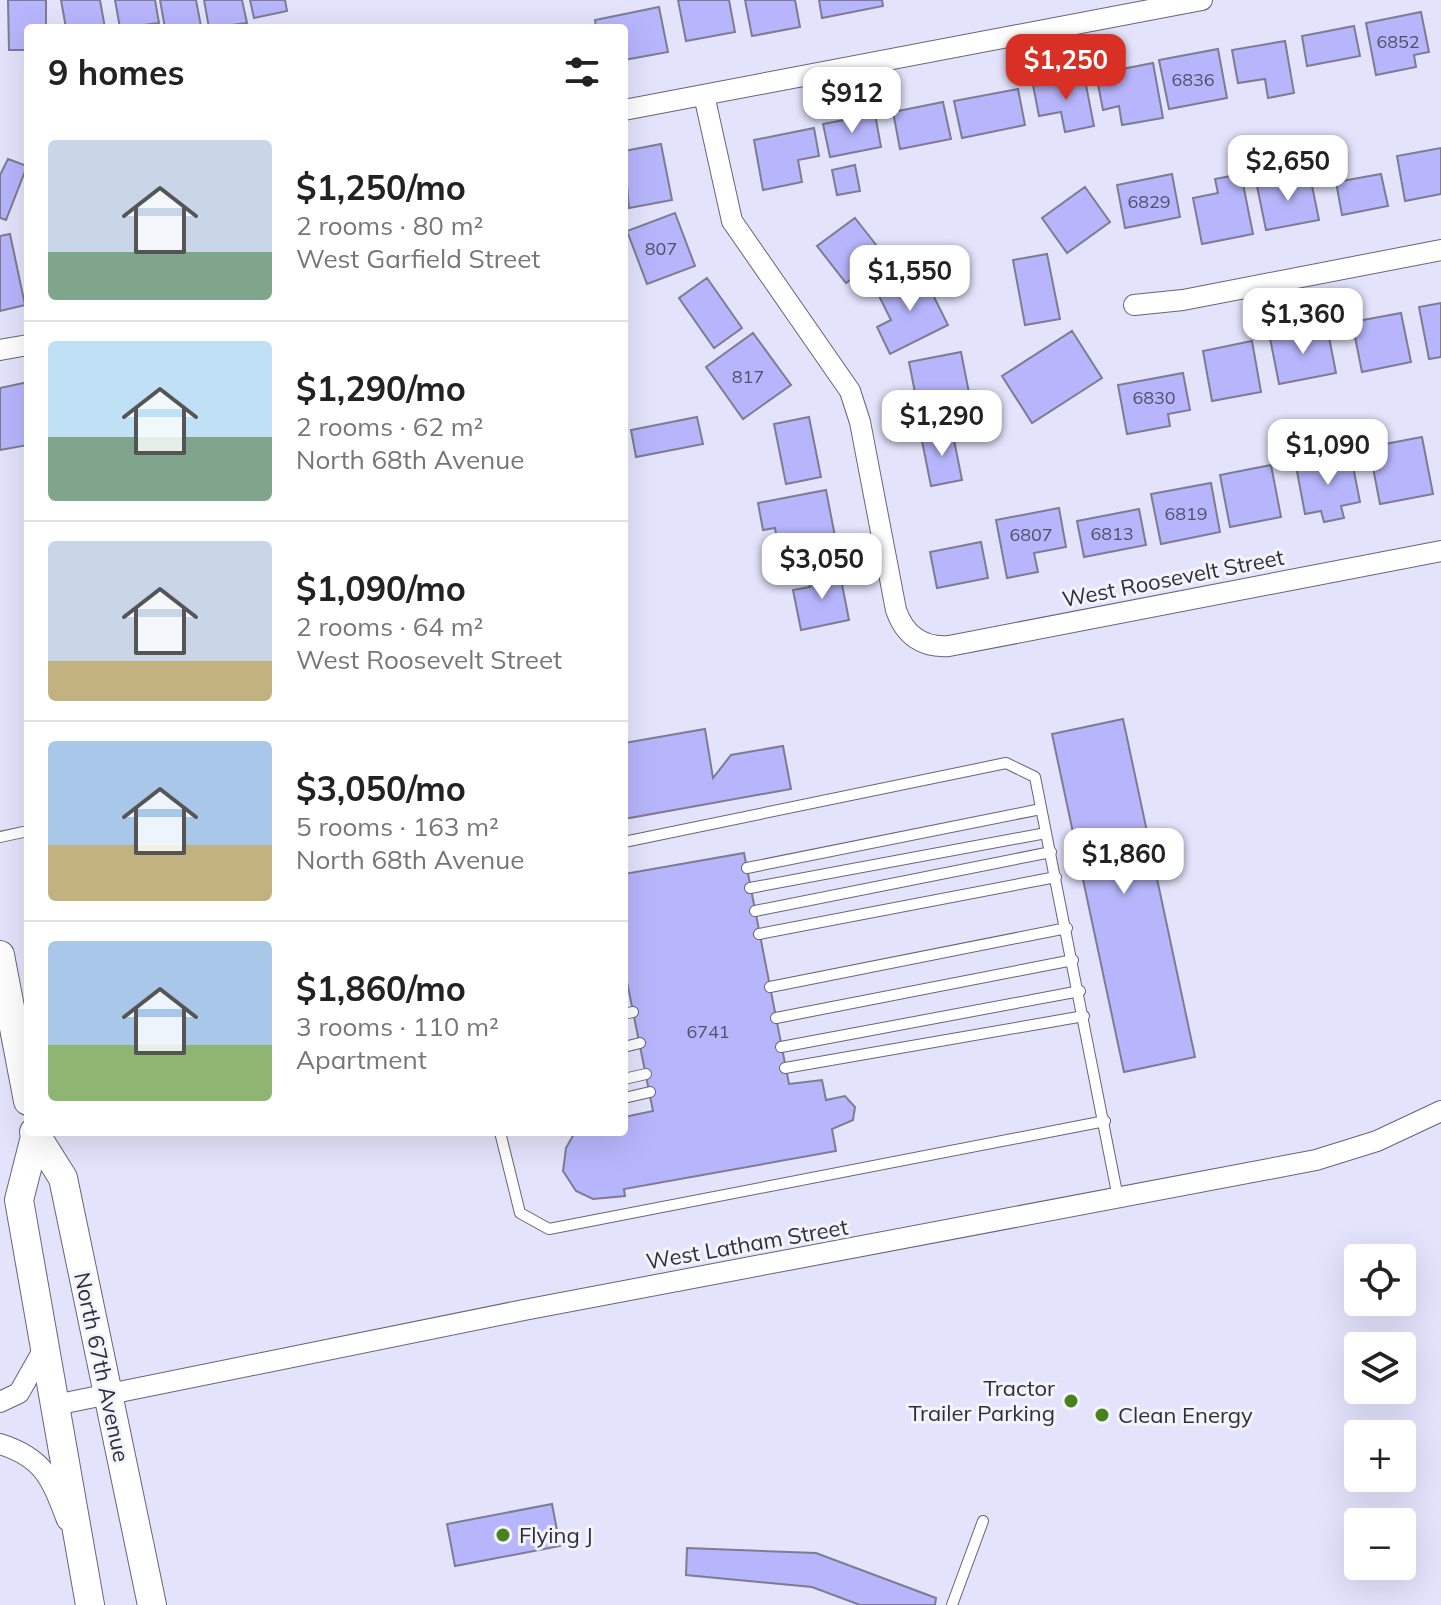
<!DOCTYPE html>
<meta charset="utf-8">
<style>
:root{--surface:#fff;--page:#f2f2f2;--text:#222;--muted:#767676;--line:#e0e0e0;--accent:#d93025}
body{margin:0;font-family:Mulish,sans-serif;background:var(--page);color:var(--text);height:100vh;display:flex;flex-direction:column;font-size:30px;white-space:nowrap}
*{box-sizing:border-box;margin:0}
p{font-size:26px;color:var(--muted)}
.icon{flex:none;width:44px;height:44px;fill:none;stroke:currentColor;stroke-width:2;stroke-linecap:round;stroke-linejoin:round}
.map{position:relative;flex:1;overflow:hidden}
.details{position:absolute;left:24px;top:24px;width:604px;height:1112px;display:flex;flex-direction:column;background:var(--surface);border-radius:8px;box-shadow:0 8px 32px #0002}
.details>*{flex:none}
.controls{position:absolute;left:1344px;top:1244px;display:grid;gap:16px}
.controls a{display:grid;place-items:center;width:72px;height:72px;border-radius:8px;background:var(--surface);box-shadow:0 8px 32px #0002;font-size:40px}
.price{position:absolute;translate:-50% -68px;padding:0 18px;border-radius:16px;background:#fff;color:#222;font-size:26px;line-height:52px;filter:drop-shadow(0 2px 4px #0008)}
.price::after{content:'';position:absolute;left:50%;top:48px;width:24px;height:18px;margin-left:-12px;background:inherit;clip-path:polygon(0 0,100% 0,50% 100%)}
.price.active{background:var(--accent);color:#fff}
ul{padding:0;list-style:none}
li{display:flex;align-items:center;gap:24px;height:200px;padding:0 24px}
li+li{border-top:2px solid var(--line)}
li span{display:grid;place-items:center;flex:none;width:224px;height:160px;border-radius:8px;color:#555}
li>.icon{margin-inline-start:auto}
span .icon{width:96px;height:96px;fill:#fffc;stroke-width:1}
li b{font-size:34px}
h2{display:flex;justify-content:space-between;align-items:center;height:96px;padding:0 24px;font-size:34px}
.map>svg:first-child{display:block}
.building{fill:#b7b6fc;stroke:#7c7c92;stroke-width:2}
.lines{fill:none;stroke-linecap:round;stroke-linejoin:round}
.service-casing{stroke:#65657a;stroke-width:12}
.minor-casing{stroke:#65657a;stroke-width:22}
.secondary-casing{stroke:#65657a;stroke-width:30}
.service{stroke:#fff;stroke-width:10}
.minor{stroke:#fff;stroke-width:20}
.secondary{stroke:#fff;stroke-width:28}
.poi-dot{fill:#49811b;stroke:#f2f3fc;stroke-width:3}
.labels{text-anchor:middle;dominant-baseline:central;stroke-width:6;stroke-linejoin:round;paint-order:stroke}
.number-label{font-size:18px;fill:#505068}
.street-label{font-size:22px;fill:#2e2e37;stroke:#f2f3fc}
.poi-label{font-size:22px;fill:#2e2e37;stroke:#f2f3fc;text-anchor:start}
</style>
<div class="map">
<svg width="1441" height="1605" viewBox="0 0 1441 1605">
<rect width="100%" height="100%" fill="#e3e4fc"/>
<!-- building -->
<path class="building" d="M 8,0 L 46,0 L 46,28 L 28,28 L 28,50 L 9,50 Z
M 61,0 L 100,0 L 105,28 L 66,28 Z
M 115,0 L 155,0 L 159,23 L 120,28 Z
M 160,0 L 196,0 L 201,26 L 165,28 Z
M 204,0 L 242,0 L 247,23 L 209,28 Z
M 250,0 L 285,0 L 287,11 L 254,18 Z
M 678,0 L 729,0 L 735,32 L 686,41 Z
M 745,0 L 795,0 L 800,27 L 752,36 Z
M 819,0 L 882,0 L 883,6 L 822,18 Z
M 659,7 L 668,52 L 624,60 L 624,28 L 596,28 L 595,20 Z
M 1421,12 L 1429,52 L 1414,55 L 1416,67 L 1376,75 L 1366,23 Z
M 1354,26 L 1360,56 L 1307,66 L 1302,36 Z
M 1285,41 L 1294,93 L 1268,98 L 1265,79 L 1238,83 L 1232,50 Z
M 1218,49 L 1227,98 L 1169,109 L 1159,60 Z
M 1153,63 L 1163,118 L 1122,125 L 1119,106 L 1103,110 L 1096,74 Z
M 1084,75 L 1094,126 L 1065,132 L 1061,112 L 1039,116 L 1033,85 Z
M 1018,89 L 1025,125 L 962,138 L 954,101 Z
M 943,102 L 951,139 L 900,149 L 893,112 Z
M 875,114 L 881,147 L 830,157 L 823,124 Z
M 814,128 L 819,156 L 798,160 L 802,182 L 763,190 L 754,140 Z
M 661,144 L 672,200 L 629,208 L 624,151 Z
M 1441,148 L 1441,194 L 1405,201 L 1397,156 Z
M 8,159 L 27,166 L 6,220 L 0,218 L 0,175 Z
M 855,165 L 860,191 L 837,195 L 832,170 Z
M 1172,174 L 1180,217 L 1125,228 L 1117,185 Z
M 1241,174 L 1253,234 L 1202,244 L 1193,198 L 1218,193 L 1215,179 Z
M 1381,174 L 1388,206 L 1342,215 L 1336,182 Z
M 1310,176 L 1319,220 L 1266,230 L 1257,186 Z
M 1085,187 L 1110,222 L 1067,253 L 1042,218 Z
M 675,213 L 695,266 L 647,284 L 627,231 Z
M 855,218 L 884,255 L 846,283 L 817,246 Z
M 10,234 L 25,305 L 0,311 L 0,236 Z
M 1047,254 L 1060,319 L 1025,325 L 1013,260 Z
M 921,271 L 948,325 L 890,354 L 877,327 L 891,320 L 877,292 Z
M 707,278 L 742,328 L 714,348 L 679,298 Z
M 1441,303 L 1441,357 L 1429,359 L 1419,307 Z
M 1401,313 L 1411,362 L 1362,372 L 1352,322 Z
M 1327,327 L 1336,373 L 1279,384 L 1270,338 Z
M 1072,331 L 1102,378 L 1032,423 L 1002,376 Z
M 753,333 L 791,385 L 743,419 L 706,367 Z
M 1252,341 L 1261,392 L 1212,401 L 1203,351 Z
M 961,352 L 972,408 L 920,418 L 909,362 Z
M 1183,373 L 1190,410 L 1168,414 L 1170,426 L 1127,434 L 1118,385 Z
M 28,382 L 28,445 L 0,450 L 0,388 Z
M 697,417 L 703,444 L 636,457 L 631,430 Z
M 809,417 L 821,477 L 786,484 L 774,424 Z
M 952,430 L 962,480 L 931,486 L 921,436 Z
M 1422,437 L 1433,494 L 1380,504 L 1369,447 Z
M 1351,456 L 1360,502 L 1341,506 L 1344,518 L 1324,522 L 1321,511 L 1305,514 L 1296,466 Z
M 1271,465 L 1281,517 L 1230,527 L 1220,475 Z
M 1211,483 L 1220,532 L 1161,544 L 1151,494 Z
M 826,490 L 838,552 L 781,563 L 775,528 L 763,530 L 758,503 Z
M 1059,508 L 1066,547 L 1034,553 L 1038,572 L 1007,578 L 996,520 Z
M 1139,509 L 1146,545 L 1084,557 L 1077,521 Z
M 981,542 L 988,578 L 937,588 L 930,552 Z
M 839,569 L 849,620 L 801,630 L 793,590 L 810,587 L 807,575 Z
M 1123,719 L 1195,1057 L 1124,1072 L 1052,734 Z
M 705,729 L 713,778 L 731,755 L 783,746 L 791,789 L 624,819 L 624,743 Z
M 744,853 L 789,1084 L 822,1080 L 826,1100 L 845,1096 L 855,1107 L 853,1120 L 832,1129 L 836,1151 L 624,1189 L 625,1196 L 593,1199 L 576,1191 L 563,1171 L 566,1148 L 575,1132 L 624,1132 L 624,1117 L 653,1111 L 624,967 L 624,874 Z
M 552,1504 L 560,1546 L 455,1566 L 447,1524 Z
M 687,1548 L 816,1553 L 936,1598 L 935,1605 L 860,1605 L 812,1587 L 686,1575 Z"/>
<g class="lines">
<!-- service casing -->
<g class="service-casing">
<path id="service" d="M 0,837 L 28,831
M 624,842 L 1006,763 L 1035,777 L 1118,1198
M 747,868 L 1041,809
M 750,888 L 1046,833
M 755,911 L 1051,852
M 759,934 L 1056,877
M 770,987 L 1067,928
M 624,1014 L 633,1012
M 776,1018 L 1073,960
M 624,1047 L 640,1043
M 781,1047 L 1080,991
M 785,1068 L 1084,1016
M 624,1079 L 646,1074
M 624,1098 L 650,1092
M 500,1132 L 520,1213 L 549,1229 L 1105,1121
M 952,1605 L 983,1521"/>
</g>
<!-- minor casing -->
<g class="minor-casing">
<path id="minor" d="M 704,95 L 732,221 L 850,391 L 860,422 L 896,610 C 905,636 923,648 949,646 L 1441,551
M 624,110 L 1202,0
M 1134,305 L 1183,300 L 1441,250
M 0,350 L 28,345
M 0,1402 L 19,1393 L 45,1347
M 55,1405 L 524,1310 L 1316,1160 L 1377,1141 L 1441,1111
M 0,1444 C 44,1458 51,1478 67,1520"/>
</g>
<!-- secondary casing -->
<g class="secondary-casing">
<path id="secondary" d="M 0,955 L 28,1101
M 34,1132 L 63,1178 L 152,1605
M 35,1137 L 19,1200 L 90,1605"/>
</g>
<!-- service -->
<use href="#service" class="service"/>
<!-- minor -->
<use href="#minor" class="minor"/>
<!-- secondary -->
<use href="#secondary" class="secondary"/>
</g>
<!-- markers -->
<g class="poi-dot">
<circle cx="1071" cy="1401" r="8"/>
<circle cx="1102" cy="1415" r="8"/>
<circle cx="503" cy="1535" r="8"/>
</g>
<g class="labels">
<!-- number labels -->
<g class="number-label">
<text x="1398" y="41">6852</text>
<text x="1193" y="79">6836</text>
<text x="1149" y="201">6829</text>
<text x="661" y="248">807</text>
<text x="748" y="376">817</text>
<text x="1154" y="397">6830</text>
<text x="1186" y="513">6819</text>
<text x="1112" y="533">6813</text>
<text x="1031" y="534">6807</text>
<text x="708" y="1031">6741</text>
</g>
<!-- street labels -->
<g class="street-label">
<text transform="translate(1173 578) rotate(-11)">West Roosevelt Street</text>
<text transform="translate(747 1244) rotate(-10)">West Latham Street</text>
<text transform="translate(102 1367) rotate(78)">North 67th Avenue</text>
</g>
<!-- poi labels -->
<g class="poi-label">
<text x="1055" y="1388" text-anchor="end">Tractor<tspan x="1055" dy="25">Trailer Parking</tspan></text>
<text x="1118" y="1415">Clean Energy</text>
<text x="519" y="1535">Flying J</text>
</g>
</g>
</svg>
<div class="controls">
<a><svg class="icon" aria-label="locate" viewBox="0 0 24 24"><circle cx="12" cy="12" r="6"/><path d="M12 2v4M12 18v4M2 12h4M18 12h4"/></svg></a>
<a><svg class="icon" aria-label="layers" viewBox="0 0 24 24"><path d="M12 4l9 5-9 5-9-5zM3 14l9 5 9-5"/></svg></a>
<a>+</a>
<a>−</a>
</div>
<b class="price active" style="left:1066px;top:102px">$1,250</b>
<b class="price" style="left:852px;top:135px">$912</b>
<b class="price" style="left:1288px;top:203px">$2,650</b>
<b class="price" style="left:910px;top:313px">$1,550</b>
<b class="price" style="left:1303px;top:356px">$1,360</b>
<b class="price" style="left:942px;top:458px">$1,290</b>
<b class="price" style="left:1328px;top:487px">$1,090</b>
<b class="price" style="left:822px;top:601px">$3,050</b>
<b class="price" style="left:1124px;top:896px">$1,860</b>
<section class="details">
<h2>9 homes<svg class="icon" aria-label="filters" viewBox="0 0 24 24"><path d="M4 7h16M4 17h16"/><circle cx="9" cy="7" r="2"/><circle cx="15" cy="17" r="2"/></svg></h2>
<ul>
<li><span style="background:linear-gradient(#c9d6e8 70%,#7fa58c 0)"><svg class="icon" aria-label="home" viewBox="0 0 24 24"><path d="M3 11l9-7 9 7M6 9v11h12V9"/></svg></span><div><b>$1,250/mo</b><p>2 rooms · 80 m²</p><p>West Garfield Street</p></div></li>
<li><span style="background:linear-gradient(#bfe0f5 60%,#7fa58c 0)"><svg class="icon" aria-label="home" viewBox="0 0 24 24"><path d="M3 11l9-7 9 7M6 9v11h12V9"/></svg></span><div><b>$1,290/mo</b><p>2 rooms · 62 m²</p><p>North 68th Avenue</p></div></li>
<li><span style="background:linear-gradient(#c9d6e8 75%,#c2b280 0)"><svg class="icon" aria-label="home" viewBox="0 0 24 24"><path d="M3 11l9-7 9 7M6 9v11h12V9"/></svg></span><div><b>$1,090/mo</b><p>2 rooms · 64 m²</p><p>West Roosevelt Street</p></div></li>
<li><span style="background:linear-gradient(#a9c7e8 65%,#c2b280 0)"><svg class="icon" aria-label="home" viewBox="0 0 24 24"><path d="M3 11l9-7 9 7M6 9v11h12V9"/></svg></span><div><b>$3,050/mo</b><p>5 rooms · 163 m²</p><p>North 68th Avenue</p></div></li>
<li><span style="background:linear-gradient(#a9c7e8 65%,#8fb573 0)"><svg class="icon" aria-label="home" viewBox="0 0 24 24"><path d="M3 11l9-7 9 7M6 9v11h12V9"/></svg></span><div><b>$1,860/mo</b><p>3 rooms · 110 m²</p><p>Apartment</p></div></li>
</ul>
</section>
</div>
